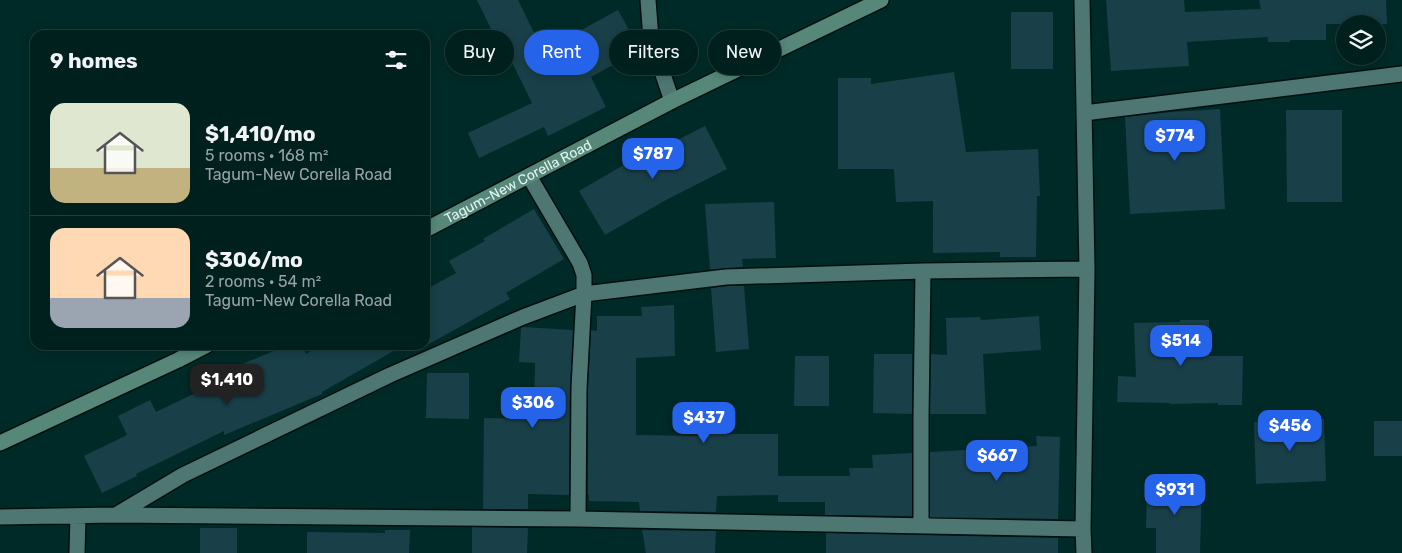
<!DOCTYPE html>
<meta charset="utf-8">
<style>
:root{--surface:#00201d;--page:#0e2d2a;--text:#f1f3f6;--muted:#95a3a4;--line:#223e3b;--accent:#2563eb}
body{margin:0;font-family:Rubik,sans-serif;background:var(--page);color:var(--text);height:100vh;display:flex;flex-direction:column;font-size:19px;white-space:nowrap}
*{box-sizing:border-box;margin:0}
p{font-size:16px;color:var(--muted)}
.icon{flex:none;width:28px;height:28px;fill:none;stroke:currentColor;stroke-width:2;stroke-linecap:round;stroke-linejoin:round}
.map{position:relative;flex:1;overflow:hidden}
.details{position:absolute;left:30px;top:30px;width:400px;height:320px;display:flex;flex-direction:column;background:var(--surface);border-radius:15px;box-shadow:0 2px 8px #0003,0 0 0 1px var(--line)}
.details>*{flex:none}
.banner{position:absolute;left:445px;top:30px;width:475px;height:45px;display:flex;gap:10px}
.fabs{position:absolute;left:1336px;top:15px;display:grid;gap:10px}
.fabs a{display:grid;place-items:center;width:50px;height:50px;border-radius:50%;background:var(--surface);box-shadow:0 2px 8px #0003,0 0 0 1px var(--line);font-size:25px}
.price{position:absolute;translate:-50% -42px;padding:0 11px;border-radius:10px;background:var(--accent);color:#fff;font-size:16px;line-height:32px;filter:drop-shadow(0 1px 2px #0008)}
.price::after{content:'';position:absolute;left:50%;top:30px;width:15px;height:11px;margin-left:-8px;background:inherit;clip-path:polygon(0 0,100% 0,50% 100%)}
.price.selected{background:#222;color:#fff}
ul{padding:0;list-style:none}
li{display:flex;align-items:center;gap:15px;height:125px;padding:0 20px}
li+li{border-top:1px solid var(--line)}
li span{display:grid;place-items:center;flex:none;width:140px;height:100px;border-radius:15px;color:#555}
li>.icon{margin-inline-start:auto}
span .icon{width:60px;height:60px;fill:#fffc;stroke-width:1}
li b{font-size:21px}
h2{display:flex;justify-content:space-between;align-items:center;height:60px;padding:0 20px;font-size:21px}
.pill{padding:0 18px;border-radius:22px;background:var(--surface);box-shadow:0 2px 8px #0003,0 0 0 1px var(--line);font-size:18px;line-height:45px}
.pill.selected{background:var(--accent);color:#fff}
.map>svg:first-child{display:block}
.building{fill:#193f49}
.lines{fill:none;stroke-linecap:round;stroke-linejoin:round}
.street-casing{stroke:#00100f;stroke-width:18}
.secondary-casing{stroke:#00100f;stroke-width:18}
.street{stroke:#4e7672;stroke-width:15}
.secondary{stroke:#568778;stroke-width:15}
.labels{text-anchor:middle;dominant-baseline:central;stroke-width:4.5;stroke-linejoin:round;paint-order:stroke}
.street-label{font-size:14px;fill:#e0f5f3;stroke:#011f1d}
</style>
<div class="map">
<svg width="1402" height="553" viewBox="0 0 1402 553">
<rect width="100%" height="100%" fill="#002a27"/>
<!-- building -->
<path class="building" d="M 477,0 L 518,0 L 543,51 L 618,10 L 640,50 L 591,77 L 606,107 L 548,136 L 544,127 L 479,158 L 468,133 L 532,103 L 500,38 L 496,39 Z
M 1106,0 L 1184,0 L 1185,12 L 1261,9 L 1259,0 L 1386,0 L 1387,24 L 1326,24 L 1326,40 L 1290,40 L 1290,42 L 1268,42 L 1268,37 L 1187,42 L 1189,66 L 1111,71 Z
M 1011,12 L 1053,12 L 1053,69 L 1011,69 Z
M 954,72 L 966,152 L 1038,149 L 1040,196 L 1037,196 L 1036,257 L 1000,257 L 1000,252 L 933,253 L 933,201 L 896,202 L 894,169 L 838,169 L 838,78 L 871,78 L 871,84 Z
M 1220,109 L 1225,209 L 1130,214 L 1125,117 L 1171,112 Z
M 1286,110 L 1342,110 L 1342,202 L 1287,202 Z
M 705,126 L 727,169 L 666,200 L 605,235 L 579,191 L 639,156 L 640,159 Z
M 774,202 L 776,258 L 742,259 L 743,267 L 710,270 L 705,204 Z
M 534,209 L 564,259 L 506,293 L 510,299 L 427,345 L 427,341 L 425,342 L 425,290 L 456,273 L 449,261 L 485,241 L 483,239 Z
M 727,286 L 744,286 L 749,349 L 716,352 L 711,288 Z
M 674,305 L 675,356 L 636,358 L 636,435 L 705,436 L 705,434 L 778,434 L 778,476 L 850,476 L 849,468 L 873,468 L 872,455 L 912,453 L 912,516 L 825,515 L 825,502 L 778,502 L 778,495 L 717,496 L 716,512 L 640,511 L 639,502 L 589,501 L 589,495 L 588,495 L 588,388 L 591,330 L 597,331 L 597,316 L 642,316 L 641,307 Z
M 1039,316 L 1041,350 L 983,354 L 986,414 L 930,414 L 931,354 L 947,355 L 946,318 L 980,317 L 981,320 Z
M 1180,320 L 1209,320 L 1209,356 L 1243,356 L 1242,405 L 1218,405 L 1218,403 L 1170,404 L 1170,403 L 1117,402 L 1118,376 L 1136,377 L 1134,323 L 1180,322 Z
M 523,327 L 573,330 L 570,388 L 569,495 L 528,494 L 528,509 L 483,509 L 484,418 L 534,419 L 535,363 L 519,362 L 521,328 Z
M 288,345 L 302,345 L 306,354 L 321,345 L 404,345 L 322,392 L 322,394 L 224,435 L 224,431 L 136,474 L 137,476 L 102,493 L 84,456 L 127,435 L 118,416 L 150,400 L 156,412 L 218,382 L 216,375 Z
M 874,354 L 912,354 L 912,414 L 873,413 Z
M 795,356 L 829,356 L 829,406 L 794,406 Z
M 427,373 L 469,373 L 469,419 L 426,418 Z
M 1324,419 L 1326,481 L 1256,484 L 1254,422 Z
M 1374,421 L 1402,421 L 1402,456 L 1374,456 Z
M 1036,436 L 1060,437 L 1058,519 L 930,517 L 930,452 L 1037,446 Z
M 1147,482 L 1202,483 L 1200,553 L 1156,553 L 1156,528 L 1146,528 Z
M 472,527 L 528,528 L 527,553 L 472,553 Z
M 200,528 L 237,528 L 237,553 L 200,553 Z
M 385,530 L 410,530 L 409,553 L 307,553 L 307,532 L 385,533 Z
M 642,530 L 716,531 L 715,553 L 646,553 Z
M 826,533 L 1058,538 L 1058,553 L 826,553 Z"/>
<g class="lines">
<!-- street casing -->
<g class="street-casing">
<path id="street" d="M 648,0 L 651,39 L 672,101
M 1082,0 L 1087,269 L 1083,529 L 1084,553
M 1084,113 L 1402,74
M 529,176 L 580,263 L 584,275 L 584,294 L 579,388 L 578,519
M 116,515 L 183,475 L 390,375 L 523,317 L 584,294 L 726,277 L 923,271 L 1087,269
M 0,517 L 115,515 L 578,519 L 1083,529
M 921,526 L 921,417 L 923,271
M 77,553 L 78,517"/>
</g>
<!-- secondary casing -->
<g class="secondary-casing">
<g id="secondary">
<path id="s1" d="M 425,230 L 672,101 L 881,0"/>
<path d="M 0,443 L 178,360 L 207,345"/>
</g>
</g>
<!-- street -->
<use href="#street" class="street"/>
<!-- secondary -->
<use href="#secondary" class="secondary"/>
</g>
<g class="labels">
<!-- street labels -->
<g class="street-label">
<text stroke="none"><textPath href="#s1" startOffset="105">Tagum-New Corella Road</textPath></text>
</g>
</g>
</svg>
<div class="fabs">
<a><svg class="icon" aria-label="layers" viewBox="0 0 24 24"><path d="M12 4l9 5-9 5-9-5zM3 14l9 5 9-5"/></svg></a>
</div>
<b class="price" style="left:1175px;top:162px">$774</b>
<b class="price" style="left:653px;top:180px">$787</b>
<b class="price" style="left:1181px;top:367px">$514</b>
<b class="price selected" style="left:227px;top:406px">$1,410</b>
<b class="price" style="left:533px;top:429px">$306</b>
<b class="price" style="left:704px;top:444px">$437</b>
<b class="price" style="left:1290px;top:452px">$456</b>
<b class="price" style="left:997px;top:482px">$667</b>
<b class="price" style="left:1175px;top:516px">$931</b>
<div class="banner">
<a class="pill">Buy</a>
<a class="pill selected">Rent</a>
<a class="pill">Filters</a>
<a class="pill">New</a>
</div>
<section class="details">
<h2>9 homes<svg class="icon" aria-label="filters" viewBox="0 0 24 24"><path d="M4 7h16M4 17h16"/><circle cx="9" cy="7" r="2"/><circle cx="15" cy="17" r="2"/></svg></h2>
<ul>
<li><span style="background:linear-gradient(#dfe7d0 65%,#c2b280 0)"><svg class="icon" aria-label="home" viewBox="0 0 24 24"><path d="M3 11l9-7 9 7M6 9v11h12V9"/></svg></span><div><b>$1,410/mo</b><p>5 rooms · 168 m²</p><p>Tagum-New Corella Road</p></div></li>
<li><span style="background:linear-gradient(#ffd9b3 70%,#9aa5b1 0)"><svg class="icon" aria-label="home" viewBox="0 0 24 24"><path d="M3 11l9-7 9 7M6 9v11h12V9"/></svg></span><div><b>$306/mo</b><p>2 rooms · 54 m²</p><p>Tagum-New Corella Road</p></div></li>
</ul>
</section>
</div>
